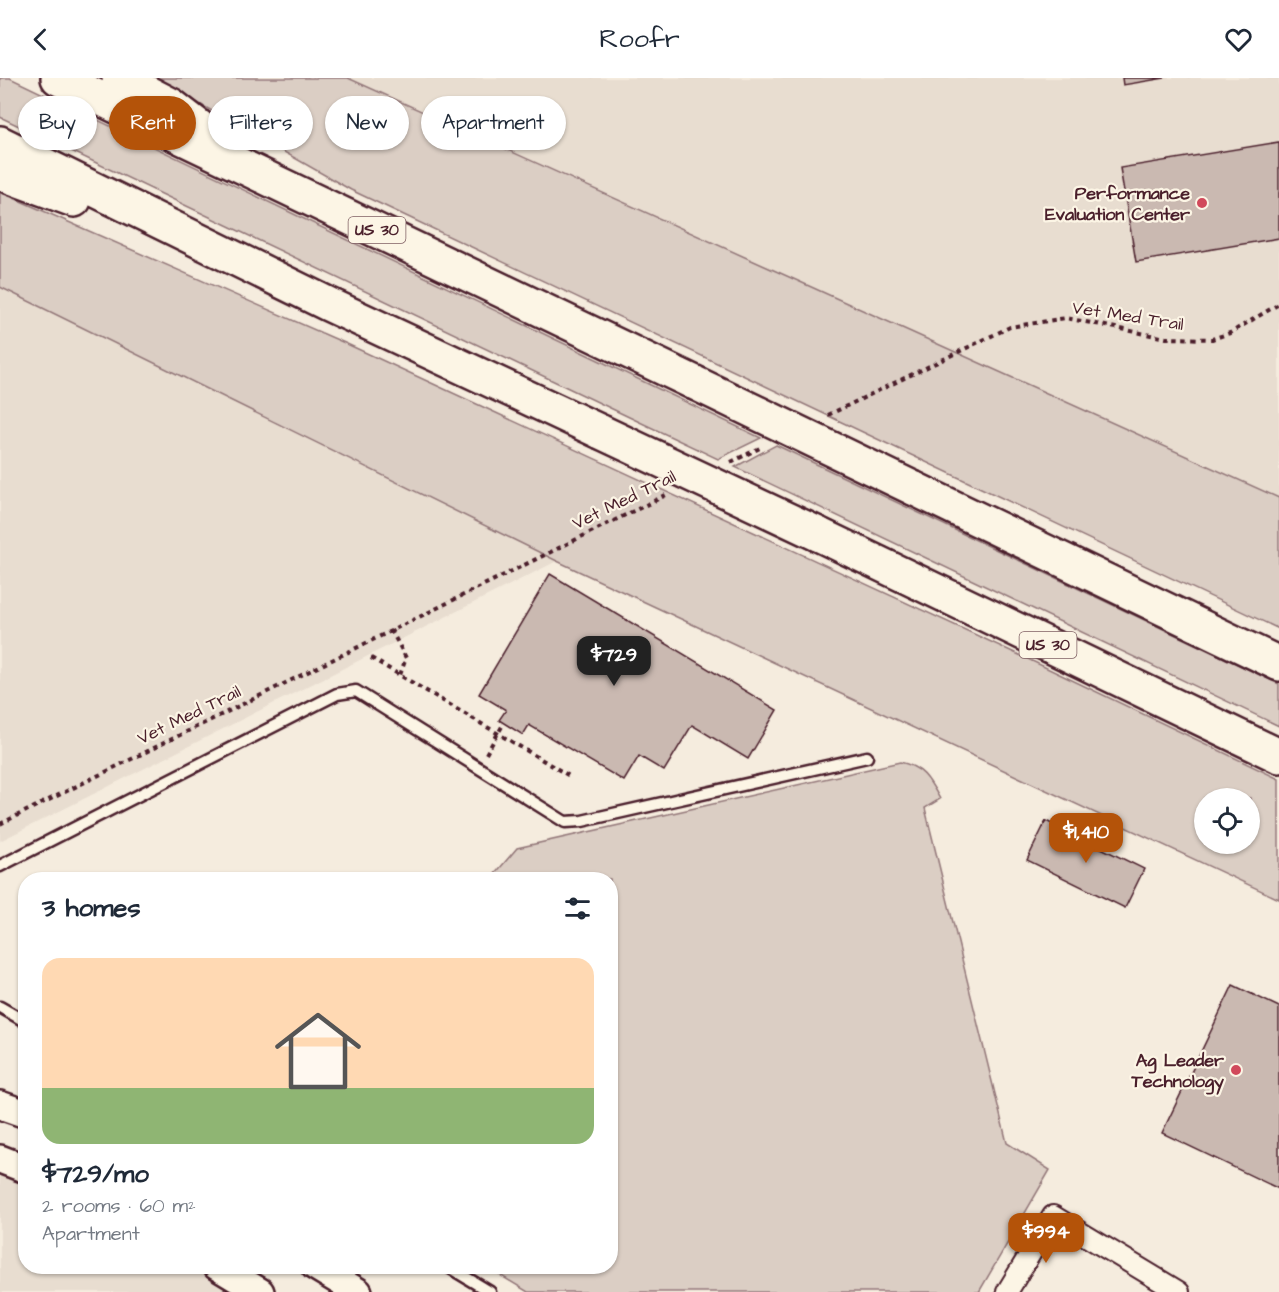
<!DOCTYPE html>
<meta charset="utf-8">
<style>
:root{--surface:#fff;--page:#f6f6f7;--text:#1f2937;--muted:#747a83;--line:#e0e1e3;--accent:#b45309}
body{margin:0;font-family:"Architects Daughter",sans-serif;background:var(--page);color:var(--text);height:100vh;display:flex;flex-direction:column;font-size:22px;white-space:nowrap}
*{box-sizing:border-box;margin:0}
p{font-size:20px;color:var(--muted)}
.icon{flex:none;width:33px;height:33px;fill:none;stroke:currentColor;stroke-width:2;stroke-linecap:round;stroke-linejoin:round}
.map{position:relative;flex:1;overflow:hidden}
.side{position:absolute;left:18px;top:794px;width:600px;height:402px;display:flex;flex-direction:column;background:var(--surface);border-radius:24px;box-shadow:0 2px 4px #0004}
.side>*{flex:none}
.banner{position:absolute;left:18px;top:18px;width:600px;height:54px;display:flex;gap:12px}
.buttons{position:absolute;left:1194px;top:710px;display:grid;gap:12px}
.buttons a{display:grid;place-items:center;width:66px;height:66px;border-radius:50%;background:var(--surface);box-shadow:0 2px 4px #0004;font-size:30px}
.price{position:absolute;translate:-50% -51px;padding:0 14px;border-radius:12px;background:var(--accent);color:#fff;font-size:20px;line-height:39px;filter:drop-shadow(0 2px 3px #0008)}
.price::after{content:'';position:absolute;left:50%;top:36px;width:18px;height:14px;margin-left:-9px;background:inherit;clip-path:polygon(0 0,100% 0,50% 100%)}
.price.on{background:#222;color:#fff}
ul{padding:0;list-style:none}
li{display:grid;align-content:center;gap:12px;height:318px;padding:0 24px}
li+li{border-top:2px solid var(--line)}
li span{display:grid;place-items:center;height:186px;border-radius:18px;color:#555}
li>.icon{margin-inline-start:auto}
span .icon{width:108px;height:108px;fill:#fffc;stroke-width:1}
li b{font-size:26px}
h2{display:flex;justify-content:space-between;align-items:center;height:72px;padding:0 24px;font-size:26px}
.pill{padding:0 21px;border-radius:27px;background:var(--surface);box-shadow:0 2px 4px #0004;font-size:21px;line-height:54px}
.pill.on{background:var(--accent);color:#fff}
header{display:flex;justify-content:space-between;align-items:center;height:78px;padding:0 24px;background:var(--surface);font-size:27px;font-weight:600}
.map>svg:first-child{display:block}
.built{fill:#e8ddd0}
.green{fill:#dbcec4;stroke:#927678;stroke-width:1.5;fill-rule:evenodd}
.building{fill:#cab9b1;stroke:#4a1f2b;stroke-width:1.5}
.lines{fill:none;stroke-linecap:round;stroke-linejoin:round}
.lane-casing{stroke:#4a1f2b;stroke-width:15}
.street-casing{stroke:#4a1f2b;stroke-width:24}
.secondary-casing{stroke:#4a1f2b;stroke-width:32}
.highway-casing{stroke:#4a1f2b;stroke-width:38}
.path{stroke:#4a1f2b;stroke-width:4;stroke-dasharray:4.5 4.5;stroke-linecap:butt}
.lane{stroke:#fcf5e5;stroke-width:10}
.street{stroke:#fcf5e5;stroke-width:20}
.secondary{stroke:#fcf5e5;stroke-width:27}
.highway{stroke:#fcf5e5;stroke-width:33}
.highway-bridge-casing{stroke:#4a1f2b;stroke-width:38;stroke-linecap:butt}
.highway-bridge{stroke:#fcf5e5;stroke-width:33}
.poi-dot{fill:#d1495b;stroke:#fcf5e5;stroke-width:2}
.labels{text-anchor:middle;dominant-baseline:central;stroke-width:4.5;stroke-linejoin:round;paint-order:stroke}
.shield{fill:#fcf5e5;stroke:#7f5f63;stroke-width:1.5}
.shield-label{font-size:16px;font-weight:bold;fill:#4a1f2b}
.poi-label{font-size:18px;font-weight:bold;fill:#4a1f2b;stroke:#fcf5e5;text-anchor:end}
.street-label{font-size:18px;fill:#4a1f2b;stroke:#fcf5e5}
</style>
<header><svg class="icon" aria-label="back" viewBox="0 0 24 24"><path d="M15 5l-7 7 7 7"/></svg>Roofr<svg class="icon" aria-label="heart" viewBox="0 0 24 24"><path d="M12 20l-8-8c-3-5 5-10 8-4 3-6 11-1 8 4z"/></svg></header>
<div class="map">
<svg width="1279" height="1214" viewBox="0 0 1279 1214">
<rect width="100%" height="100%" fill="#f5ecde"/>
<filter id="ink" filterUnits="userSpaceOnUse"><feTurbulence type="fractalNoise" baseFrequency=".0167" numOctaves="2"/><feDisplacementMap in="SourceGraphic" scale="12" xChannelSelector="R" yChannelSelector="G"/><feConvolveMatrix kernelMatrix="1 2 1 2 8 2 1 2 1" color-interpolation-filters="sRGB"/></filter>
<g filter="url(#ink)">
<!-- built -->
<path class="built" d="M 348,0 L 1279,0 L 1279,420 Z
M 0,209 L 557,483 L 0,763 Z
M 0,1081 L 25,1091 L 26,1188 L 211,1188 L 253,1214 L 0,1214 Z"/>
<!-- green -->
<path class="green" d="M 0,0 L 10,0 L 761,360 L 718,381 L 629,339 L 0,39 Z
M 154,0 L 348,0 L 1279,420 L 1279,551 L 351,112 Z
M 0,114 L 347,266 L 1030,582 L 1279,701 L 1279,821 L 557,483 L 0,209 ZM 1204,720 L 1250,720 L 1250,765 L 1204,765 Z
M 776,367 L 1279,606 L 1279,648 L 735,389 Z
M 900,684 C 923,689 929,701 940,721 L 925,730 L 1007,1065 L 1050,1092 L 979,1214 L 528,1214 L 485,1188 L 610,1188 L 610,801 L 491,801 L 494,797 L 517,770 Z"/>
<!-- building -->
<path class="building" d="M 1122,0 L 1165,0 L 1123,7 Z
M 1279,64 L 1279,160 L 1136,184 L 1120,90 Z
M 550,496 L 777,632 L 748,681 L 692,647 L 664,693 L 639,678 L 624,703 L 529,647 L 523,657 L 499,642 L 506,632 L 479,616 Z
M 1046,743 L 1144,791 L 1125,830 L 1027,782 Z
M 1233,907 L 1279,929 L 1279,1111 L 1162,1055 Z"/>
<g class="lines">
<!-- lane casing -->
<g class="lane-casing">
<path id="lane" d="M 0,788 L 337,616 L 356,613 L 565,744 L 582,743 L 867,679
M 0,929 L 26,944
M 447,1188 L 490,1214"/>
</g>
<!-- street casing -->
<g class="street-casing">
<path id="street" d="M 1007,1214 L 1053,1138 L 1179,1214"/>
</g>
<!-- secondary casing -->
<g class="secondary-casing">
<path id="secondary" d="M 0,1027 L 26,1036
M 0,1081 L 26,1091
M 217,1188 L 260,1214
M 315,1188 L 358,1214"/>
</g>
<!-- highway casing -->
<g class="highway-casing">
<path id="highway" d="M 58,0 L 695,305
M 119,0 L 171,27 L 211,58
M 0,65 L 328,226 L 601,354
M 0,95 L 74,122
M 913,410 L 1279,586
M 818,456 L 1279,678"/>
</g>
<!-- path -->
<path class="path" d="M 828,337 L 1010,249 L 1066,240 L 1166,260 L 1212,261 L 1230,255 L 1279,226
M 731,384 L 762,369
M 391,552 L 406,580 L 400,597
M 371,580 L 571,699
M 486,676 L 504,645
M 0,746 L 668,416"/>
<!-- lane -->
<use href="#lane" class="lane"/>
<!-- street -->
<use href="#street" class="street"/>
<!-- secondary -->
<use href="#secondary" class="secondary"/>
<!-- highway -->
<use href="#highway" class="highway"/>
<!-- highway-bridge casing -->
<g class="highway-bridge-casing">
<path id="highway-bridge" d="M 695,305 L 913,410
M 601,354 L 818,456"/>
</g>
<!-- highway-bridge -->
<use href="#highway-bridge" class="highway-bridge"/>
</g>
</g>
<!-- markers -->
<g class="poi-dot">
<circle cx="1202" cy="125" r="6"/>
<circle cx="1236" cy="992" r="6"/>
</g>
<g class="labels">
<!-- shield labels -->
<g class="shield">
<rect x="348.5" y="139" width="57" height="26" rx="4.5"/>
<rect x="1019.5" y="554" width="57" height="26" rx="4.5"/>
</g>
<g class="shield-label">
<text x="377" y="152">US 30</text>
<text x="1048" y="567">US 30</text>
</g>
<!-- poi labels -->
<g class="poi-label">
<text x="1190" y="115">Performance<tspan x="1190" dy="21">Evaluation Center</tspan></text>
<text x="1224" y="982">Ag Leader<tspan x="1224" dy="21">Technology</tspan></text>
</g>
<!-- street labels -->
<g class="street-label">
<text transform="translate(1128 238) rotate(9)">Vet Med Trail</text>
<text transform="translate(624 422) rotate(-26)">Vet Med Trail</text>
<text transform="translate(189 637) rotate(-26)">Vet Med Trail</text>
</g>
</g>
</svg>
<div class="buttons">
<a><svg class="icon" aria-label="locate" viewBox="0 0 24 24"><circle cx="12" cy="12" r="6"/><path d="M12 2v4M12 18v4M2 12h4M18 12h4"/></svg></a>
</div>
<b class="price on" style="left:614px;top:609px">$729</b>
<b class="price" style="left:1086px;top:786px">$1,410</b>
<b class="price" style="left:1046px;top:1186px">$994</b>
<div class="banner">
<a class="pill">Buy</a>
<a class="pill on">Rent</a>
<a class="pill">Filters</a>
<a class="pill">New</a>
<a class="pill">Apartment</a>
</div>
<section class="side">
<h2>3 homes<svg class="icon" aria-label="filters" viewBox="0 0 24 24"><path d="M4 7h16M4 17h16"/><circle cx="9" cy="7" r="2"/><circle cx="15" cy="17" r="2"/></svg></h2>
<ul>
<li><span style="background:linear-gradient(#ffd9b3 70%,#8fb573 0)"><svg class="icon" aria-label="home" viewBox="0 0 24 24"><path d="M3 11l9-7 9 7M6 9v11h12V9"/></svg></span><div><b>$729/mo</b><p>2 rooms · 60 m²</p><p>Apartment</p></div></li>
</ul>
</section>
</div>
